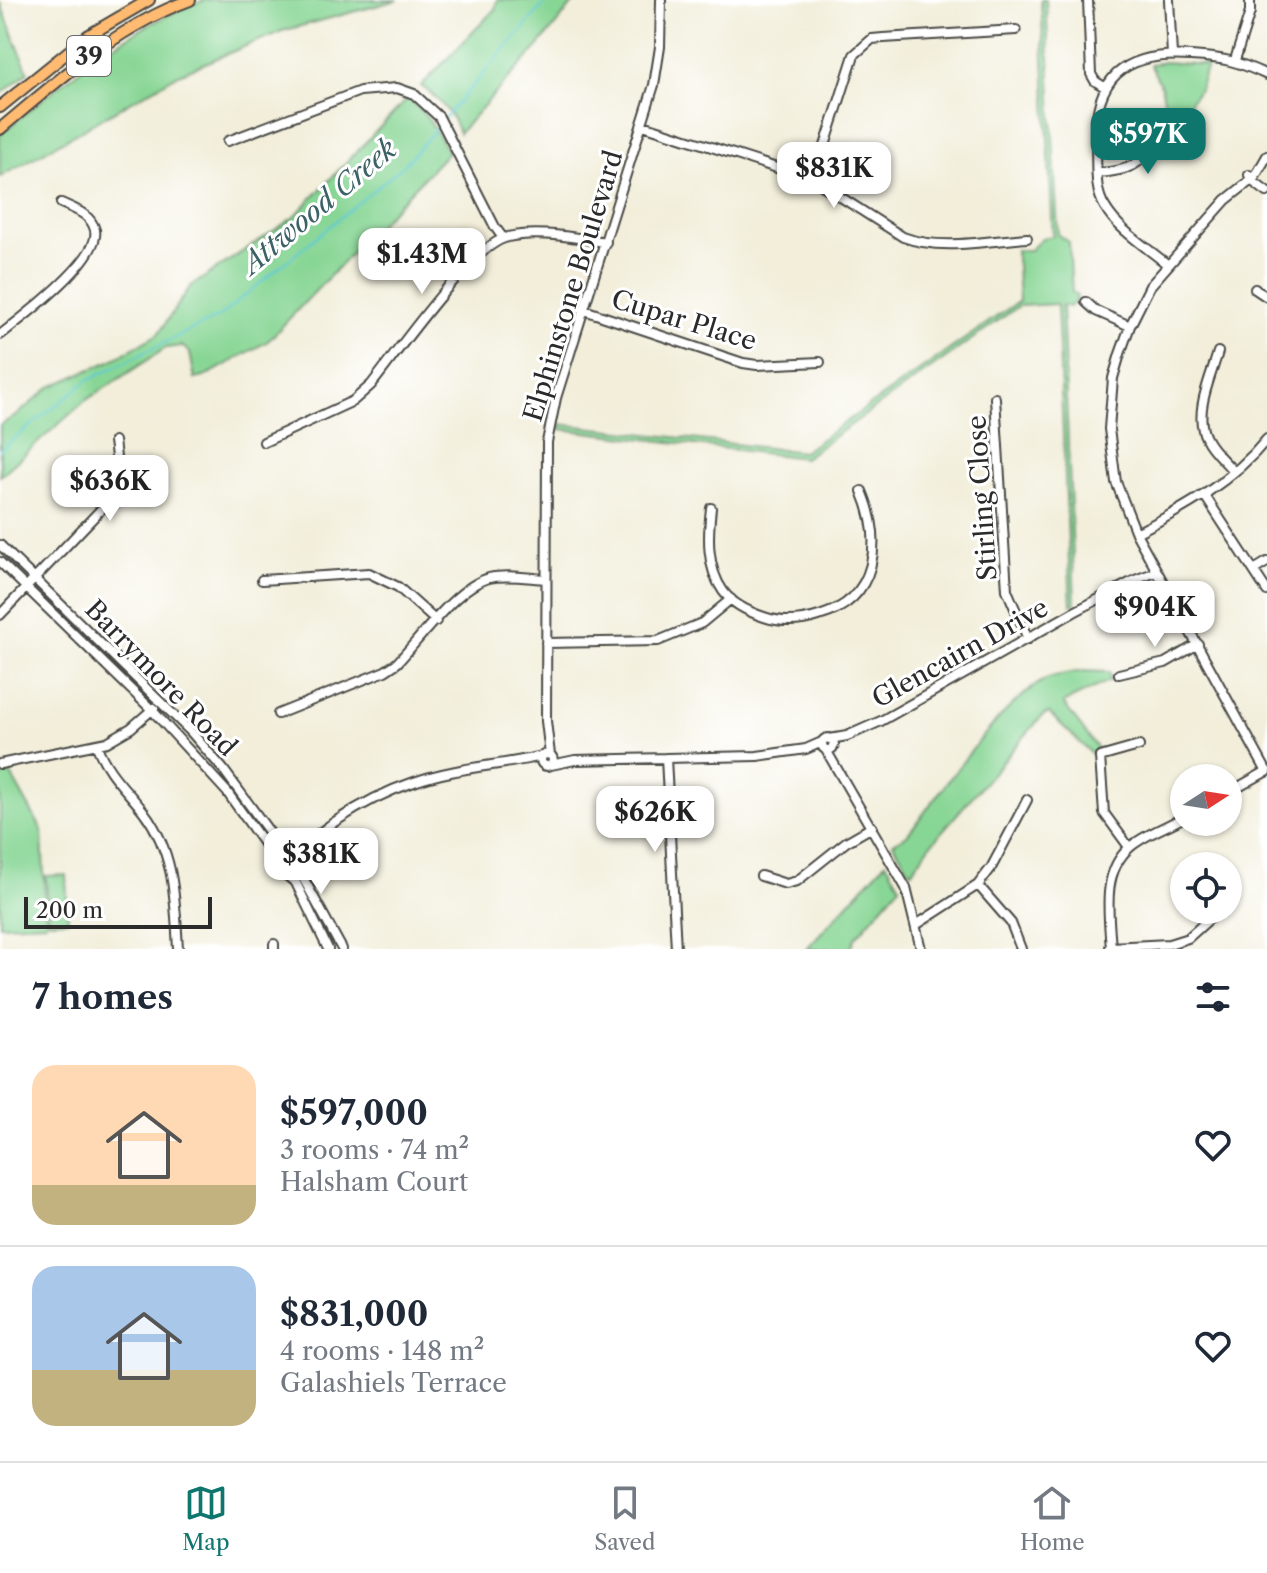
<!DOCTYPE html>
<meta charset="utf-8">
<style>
:root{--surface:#fff;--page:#f6f6f7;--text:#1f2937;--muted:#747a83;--line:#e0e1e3;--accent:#0f766e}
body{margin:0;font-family:"Libre Caslon Text",serif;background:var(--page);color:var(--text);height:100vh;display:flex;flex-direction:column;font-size:30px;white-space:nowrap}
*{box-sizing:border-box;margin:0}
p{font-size:26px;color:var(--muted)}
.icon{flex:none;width:44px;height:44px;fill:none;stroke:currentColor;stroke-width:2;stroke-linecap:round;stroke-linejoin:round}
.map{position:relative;height:949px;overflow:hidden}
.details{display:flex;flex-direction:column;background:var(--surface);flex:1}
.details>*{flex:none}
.needle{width:52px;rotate:78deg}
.fabs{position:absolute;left:1170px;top:764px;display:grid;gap:16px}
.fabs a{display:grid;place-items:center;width:72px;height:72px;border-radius:50%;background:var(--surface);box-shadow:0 2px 6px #0004;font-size:40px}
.scale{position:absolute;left:24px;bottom:20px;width:188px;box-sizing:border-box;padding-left:8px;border:4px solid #2b2b2b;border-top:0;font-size:22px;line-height:28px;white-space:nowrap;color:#2b2b2b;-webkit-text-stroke:6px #fff;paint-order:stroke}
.price{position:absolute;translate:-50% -68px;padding:0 18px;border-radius:16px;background:#fff;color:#222;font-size:26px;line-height:52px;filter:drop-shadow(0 2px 4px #0008)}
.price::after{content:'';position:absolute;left:50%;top:48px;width:24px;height:18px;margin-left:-12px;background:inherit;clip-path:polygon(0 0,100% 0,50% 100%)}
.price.on{background:var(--accent);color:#fff}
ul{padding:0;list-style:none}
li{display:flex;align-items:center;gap:24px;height:200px;padding:0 32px}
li+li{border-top:2px solid var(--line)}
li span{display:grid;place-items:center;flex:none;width:224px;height:160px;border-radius:24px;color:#555}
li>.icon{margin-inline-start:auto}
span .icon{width:96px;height:96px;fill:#fffc;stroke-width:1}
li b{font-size:34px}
h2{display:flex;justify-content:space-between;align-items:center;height:96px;padding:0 32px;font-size:34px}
.menu{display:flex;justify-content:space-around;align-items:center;height:112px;border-top:2px solid var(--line);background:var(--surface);font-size:22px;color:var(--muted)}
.menu a{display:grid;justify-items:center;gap:4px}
.menu .on{color:var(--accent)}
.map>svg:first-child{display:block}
.green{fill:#88d695;stroke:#5a8060;stroke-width:2}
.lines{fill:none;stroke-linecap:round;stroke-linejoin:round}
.stream{stroke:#5cc9d0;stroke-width:2}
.minor-casing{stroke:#494845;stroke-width:12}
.major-casing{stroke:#494845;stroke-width:14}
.minor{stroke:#fff;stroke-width:8}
.major{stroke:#ffbb71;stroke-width:10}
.labels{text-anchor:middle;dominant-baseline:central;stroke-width:6;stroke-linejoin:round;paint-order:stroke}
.shield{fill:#fff;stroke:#6b6b6b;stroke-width:2}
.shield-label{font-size:24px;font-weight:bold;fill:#2b2b2b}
.street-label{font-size:26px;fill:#2b2b2b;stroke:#fff}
.water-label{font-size:28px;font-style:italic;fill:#3c6265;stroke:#fff}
</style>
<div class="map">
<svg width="1267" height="949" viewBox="0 0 1267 949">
<rect width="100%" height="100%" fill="#fff"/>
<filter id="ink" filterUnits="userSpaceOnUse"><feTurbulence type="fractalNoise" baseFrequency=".0125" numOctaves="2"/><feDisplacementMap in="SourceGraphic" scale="16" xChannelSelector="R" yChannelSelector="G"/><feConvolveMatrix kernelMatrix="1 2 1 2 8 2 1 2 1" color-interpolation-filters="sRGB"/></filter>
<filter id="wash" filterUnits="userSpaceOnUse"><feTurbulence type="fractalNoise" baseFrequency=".006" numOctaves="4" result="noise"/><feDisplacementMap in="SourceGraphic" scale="32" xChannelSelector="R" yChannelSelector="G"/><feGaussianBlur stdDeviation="1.8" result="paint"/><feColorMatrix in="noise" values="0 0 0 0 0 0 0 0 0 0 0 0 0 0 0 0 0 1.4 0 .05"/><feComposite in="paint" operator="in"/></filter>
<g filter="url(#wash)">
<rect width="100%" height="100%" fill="#f2eeda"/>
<!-- green -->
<path class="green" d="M 205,0 L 398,0 L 282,31 L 179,74 L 0,177 L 0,135 C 65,80 123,29 205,0 Z
M 497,0 L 576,0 L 541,43 L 459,133 C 452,112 438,98 421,86 L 495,9 Z
M 1041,0 L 1046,0 L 1058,235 L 1069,242 L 1072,292 L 1077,295 L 1075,303 L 1069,307 L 1062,305 L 1075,603 L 1071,605 L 1057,304 L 1019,306 L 804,458 L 560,429 L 560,424 L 803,452 L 1019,301 L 1016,250 L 1030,250 L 1042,238 L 1053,236 Z
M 0,2 L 28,72 L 0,95 Z
M 1164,62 L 1207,65 L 1199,90 L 1180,114 L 1169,120 L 1161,86 L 1150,64 Z
M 408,98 L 428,118 L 448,152 L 268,341 L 204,377 L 195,379 L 190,353 L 182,346 L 166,348 L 85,401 L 0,476 L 0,425 L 17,415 L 50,387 L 112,360 L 158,334 L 190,287 L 294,217 Z
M 1081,671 L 1109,672 L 1111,680 L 1063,703 L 1098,749 L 1092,754 L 1049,713 L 1043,715 L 932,843 L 911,872 L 893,843 L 907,835 C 945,788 993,711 1044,680 C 1054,674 1070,674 1081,671 Z
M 10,773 L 42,830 L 46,923 L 0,925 L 0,774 Z
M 886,862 L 900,886 L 855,938 L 851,949 L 806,949 Z
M 66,875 L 68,920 L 49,921 L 46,876 Z"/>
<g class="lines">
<!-- stream -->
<path class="stream" d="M 443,120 L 548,0
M 0,450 L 88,380 L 220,316 L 403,166 L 439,125"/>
</g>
</g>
<g filter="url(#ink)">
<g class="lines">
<!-- minor casing -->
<g class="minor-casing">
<path id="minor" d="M 1088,0 L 1091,74 L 1095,81 L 1106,88
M 1169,0 L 1172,55
M 1235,60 L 1250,12 L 1250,0
M 643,125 L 814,180 L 903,237 C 940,251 987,241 1027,238
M 228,141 L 360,91 L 397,88 L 414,94 L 439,117 L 495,227 L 503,238
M 1267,156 L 1255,177 L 1226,200 L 1150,286 L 1130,326 L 1120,354 L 1113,378 L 1109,429 L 1116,482 L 1136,533 L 1267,772
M 1097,173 C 1156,170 1140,144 1180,126
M 1249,175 L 1252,181 L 1267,192
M 814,180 L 854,55 L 872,39 L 883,38 L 1016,30
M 1168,265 C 1148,248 1118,230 1105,207 C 1094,190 1097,167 1096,147 C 1092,78 1124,51 1191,56 C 1224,58 1237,61 1267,75
M 1255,289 L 1267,297
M 1086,302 L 1096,311 L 1130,326
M 584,310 L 743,363 L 757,365 L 820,362
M 0,335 C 22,318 101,259 95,230 C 91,214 74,209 61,203
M 1218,352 C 1211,377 1193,413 1206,438 C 1212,451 1225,461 1234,472
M 995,398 L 1007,590 L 1028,639
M 264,442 L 353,401 L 371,385 C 397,353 471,245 508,237 C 539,230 574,238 606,242
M 1205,496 L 1267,591
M 711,508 C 708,535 706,567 723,591 C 733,605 749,612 764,617 C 782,623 801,622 819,616 C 878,599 883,541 862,491
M 1136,533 C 1185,508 1232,482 1267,439
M 0,545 L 191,732 L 223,769 L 273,837 L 284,847
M 0,562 L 152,710 L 227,792 L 272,855
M 1254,570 L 1267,562
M 262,580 L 369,573 L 398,587 L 436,621
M 0,615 L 109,501 C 120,480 117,464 114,441
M 546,643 L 658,641 L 702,623 L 731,599
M 1119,674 L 1165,663 L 1198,644
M 278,714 L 385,671 L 397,663 C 421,638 456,587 489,578 C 506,574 528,578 546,579
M822 744a6 6 0 1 1 12 0a6 6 0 1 1-12 0Z
M 830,739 L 847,736 L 881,721 L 1074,612 L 1135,580 L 1156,572
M 97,746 C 107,773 127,790 144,812 C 175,853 175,900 178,949
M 826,750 L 906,888 L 921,949
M541 760a6 6 0 1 1 12 0a6 6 0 1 1-12 0Z
M 550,755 L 546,721 L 547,442 L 556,398 L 654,85 L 660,47 L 661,0
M 666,758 L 676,949
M 0,764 L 107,742 L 131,728 L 154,708
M 551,765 L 575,760 L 757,756 L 806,749 L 822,742
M 1228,793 L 1267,771
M 1129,847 L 1104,813 L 1100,757 L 1139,746
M272 859a12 12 0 1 1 24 0a12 12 0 1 1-24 0Z
M 288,848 C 308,845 321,831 336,821 C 360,805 387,791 414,782 C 456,767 500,766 542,756
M 295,863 L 342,949
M 280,870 L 296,883 L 328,949
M 761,876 L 786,884 L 797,881 L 846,842 L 872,827
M 978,885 L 1011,923 L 1021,949
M 1228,901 L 1234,896
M 916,925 L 978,885 L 991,868 L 1027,800
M 274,944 L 274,949
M 1110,947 L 1169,944 L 1188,938 L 1219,910
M 1111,949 C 1109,915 1101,873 1129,848 C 1143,835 1167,827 1184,817"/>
</g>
<!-- major casing -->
<g class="major-casing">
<path id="major" d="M 0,107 L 89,35 L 149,0
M 0,129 C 60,79 116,27 190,0"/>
</g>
<!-- minor -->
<use href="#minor" class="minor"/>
<!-- major -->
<use href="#major" class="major"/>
</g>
</g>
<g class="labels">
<!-- shield labels -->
<rect class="shield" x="67" y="36" width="44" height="40" rx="6"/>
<g class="shield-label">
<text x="89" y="56">39</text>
</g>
<!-- street labels -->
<g class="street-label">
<text transform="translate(573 286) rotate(-73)">Elphinstone Boulevard</text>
<text transform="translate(684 320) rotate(17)">Cupar Place</text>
<text transform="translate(982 498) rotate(-94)">Stirling Close</text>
<text transform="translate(960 653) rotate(-29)">Glencairn Drive</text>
<text transform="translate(161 678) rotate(46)">Barrymore Road</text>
</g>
<!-- water labels -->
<g class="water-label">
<text transform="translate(319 206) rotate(-40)">Attwood Creek</text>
</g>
</g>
</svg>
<div class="fabs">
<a><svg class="needle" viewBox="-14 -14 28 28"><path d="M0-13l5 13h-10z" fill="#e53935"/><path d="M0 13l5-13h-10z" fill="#747a83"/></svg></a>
<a><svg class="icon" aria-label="locate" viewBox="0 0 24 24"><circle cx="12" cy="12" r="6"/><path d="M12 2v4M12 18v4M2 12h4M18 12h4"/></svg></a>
</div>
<div class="scale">200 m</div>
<b class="price on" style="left:1148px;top:176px">$597K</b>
<b class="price" style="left:834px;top:210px">$831K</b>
<b class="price" style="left:422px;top:296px">$1.43M</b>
<b class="price" style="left:110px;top:523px">$636K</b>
<b class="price" style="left:1155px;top:649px">$904K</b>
<b class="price" style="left:655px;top:854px">$626K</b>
<b class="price" style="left:321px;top:896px">$381K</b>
</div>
<section class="details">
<h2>7 homes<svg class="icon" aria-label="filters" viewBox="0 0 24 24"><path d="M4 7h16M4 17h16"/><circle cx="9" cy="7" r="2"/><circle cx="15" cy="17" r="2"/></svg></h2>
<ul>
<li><span style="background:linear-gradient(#ffd9b3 75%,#c2b280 0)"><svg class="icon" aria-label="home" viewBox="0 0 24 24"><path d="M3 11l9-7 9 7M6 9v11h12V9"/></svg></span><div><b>$597,000</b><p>3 rooms · 74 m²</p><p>Halsham Court</p></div><svg class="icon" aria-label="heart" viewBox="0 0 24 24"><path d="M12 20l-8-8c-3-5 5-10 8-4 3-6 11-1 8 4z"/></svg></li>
<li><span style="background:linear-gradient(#a9c7e8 65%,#c2b280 0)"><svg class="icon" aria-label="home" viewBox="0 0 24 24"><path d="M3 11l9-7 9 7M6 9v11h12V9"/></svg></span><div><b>$831,000</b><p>4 rooms · 148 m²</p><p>Galashiels Terrace</p></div><svg class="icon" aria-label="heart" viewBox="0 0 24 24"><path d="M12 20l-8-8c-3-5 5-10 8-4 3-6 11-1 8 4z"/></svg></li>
</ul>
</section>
<nav class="menu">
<a class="on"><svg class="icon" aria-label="map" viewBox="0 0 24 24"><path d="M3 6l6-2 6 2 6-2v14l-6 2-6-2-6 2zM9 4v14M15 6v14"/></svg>Map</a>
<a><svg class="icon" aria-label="saved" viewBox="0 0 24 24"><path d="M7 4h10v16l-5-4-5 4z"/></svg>Saved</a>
<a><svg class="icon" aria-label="home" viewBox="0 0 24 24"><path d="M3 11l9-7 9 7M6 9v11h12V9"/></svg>Home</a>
</nav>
